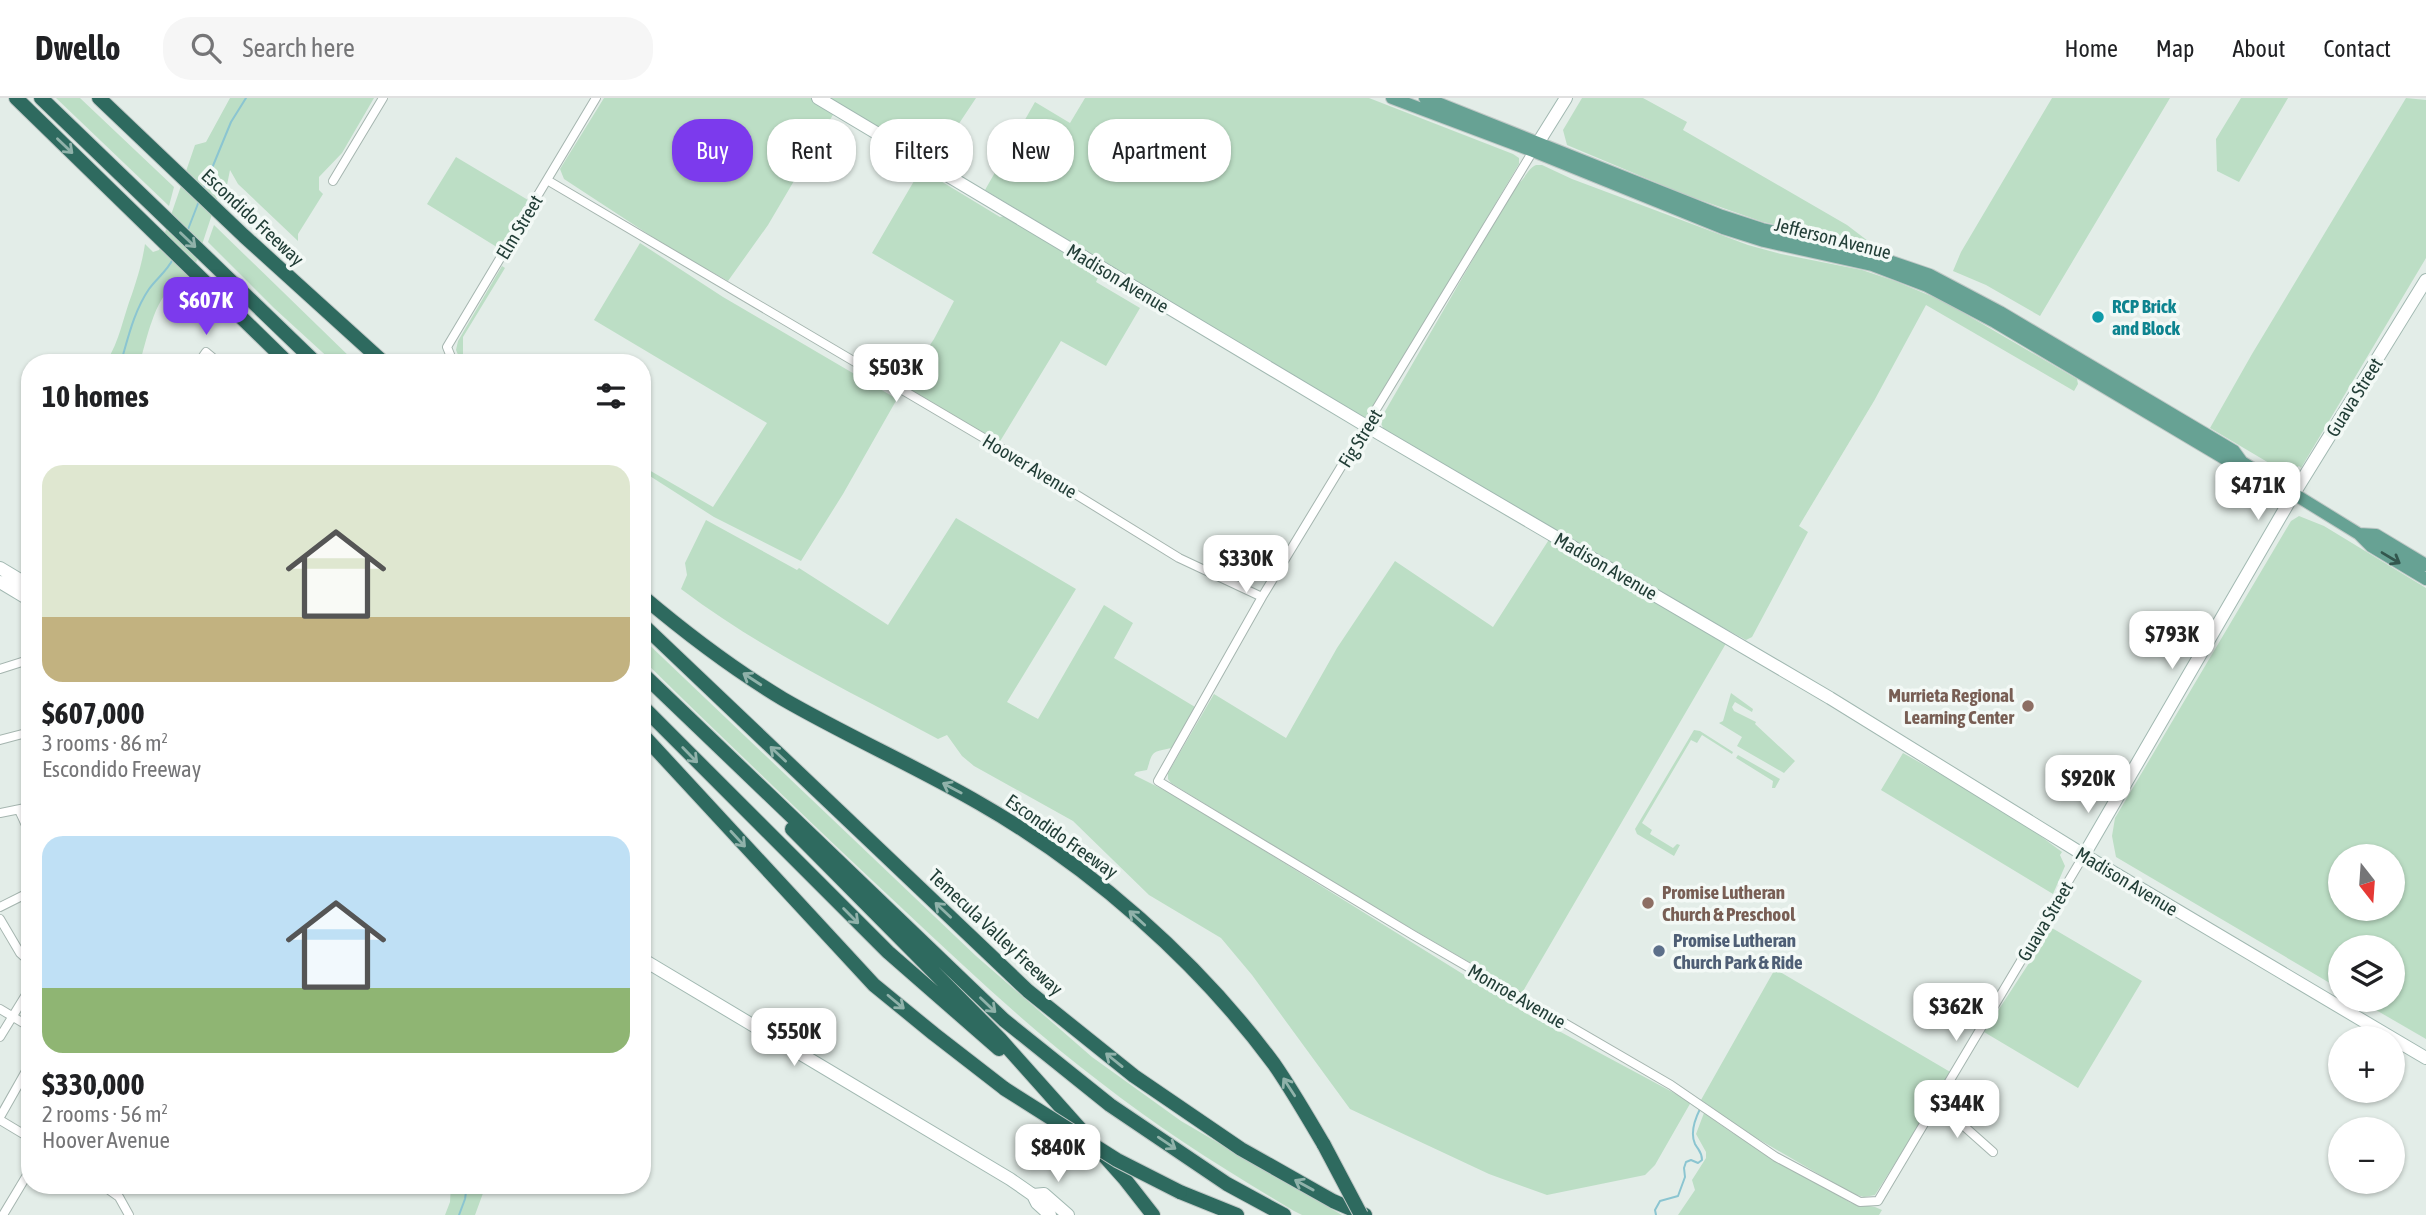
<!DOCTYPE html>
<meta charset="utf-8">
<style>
:root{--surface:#fff;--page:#f6f6f6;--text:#202124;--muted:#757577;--line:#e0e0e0;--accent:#7c3aed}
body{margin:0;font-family:"Asap Condensed",sans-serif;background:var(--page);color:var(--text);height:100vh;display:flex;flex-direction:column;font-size:26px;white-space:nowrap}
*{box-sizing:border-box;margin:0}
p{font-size:23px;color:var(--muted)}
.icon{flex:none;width:38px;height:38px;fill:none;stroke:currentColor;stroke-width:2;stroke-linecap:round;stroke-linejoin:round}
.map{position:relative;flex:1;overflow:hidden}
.sheet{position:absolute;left:21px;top:256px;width:630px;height:840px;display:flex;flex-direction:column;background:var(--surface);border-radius:28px;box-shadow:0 2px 5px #0004}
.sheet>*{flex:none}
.guide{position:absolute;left:672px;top:21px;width:665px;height:63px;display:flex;gap:14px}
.needle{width:46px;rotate:163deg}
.tools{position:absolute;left:2328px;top:746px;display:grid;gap:14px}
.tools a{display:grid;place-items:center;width:77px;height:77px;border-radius:50%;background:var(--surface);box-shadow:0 2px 5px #0004;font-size:35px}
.price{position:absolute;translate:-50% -60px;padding:0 16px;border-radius:14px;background:#fff;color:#222;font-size:23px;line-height:46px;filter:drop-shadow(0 2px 4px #0008)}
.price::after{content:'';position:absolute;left:50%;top:42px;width:21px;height:16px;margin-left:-10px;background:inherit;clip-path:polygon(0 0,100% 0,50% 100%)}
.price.current{background:var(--accent);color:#fff}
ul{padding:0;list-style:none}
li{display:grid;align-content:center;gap:14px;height:371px;padding:0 21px}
li span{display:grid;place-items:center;height:217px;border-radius:21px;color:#555}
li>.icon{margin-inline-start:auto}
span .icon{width:126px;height:126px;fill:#fffc;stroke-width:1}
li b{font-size:30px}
h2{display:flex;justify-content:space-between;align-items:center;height:84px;padding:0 21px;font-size:30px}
.tag{padding:0 24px;border-radius:28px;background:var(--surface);box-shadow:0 2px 5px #0004;font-size:24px;line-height:63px}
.tag.current{background:var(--accent);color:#fff}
header{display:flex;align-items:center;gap:42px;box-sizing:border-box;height:98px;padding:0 35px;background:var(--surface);border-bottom:2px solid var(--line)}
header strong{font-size:33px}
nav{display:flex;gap:38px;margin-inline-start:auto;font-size:24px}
.search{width:490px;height:63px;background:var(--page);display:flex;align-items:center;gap:18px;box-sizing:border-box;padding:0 24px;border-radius:28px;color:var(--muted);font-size:26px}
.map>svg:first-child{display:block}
.green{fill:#bcdec5;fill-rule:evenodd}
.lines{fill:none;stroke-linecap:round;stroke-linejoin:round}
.stream{stroke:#8bc5d1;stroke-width:2}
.street-casing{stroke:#a5b5af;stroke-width:10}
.secondary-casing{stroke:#a1b8b1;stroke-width:14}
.primary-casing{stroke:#c1c9c7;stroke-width:14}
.highway-casing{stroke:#c1c9c7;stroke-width:16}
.street{stroke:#fff;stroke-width:8}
.secondary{stroke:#fff;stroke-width:12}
.primary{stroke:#67a294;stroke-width:12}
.highway{stroke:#2e6a5f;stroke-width:14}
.highway-bridge-casing{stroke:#c1c9c7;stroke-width:16;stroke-linecap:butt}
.highway-bridge{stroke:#2e6a5f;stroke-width:14}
.oneway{stroke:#90b2aa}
.oneway2{stroke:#33574e}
.culture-dot{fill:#0f9aa8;stroke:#f3f9f6;stroke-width:2.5}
.education-dot{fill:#8d6e63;stroke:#f3f9f6;stroke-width:2.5}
.service-dot{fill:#5c6f8a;stroke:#f3f9f6;stroke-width:2.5}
.labels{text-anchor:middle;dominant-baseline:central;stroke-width:7;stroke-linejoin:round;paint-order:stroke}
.street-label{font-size:19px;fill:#223e37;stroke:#f3f9f6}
.culture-label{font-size:19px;font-weight:bold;fill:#0d838f;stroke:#f3f9f6;text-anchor:start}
.education-label{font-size:19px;font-weight:bold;fill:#785e54;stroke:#f3f9f6;text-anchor:end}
.service-label{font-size:19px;font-weight:bold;fill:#4e5e75;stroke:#f3f9f6;text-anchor:start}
</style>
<header>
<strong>Dwello</strong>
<div class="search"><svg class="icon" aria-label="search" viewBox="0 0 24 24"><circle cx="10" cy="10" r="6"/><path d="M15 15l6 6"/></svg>Search here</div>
<nav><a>Home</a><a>Map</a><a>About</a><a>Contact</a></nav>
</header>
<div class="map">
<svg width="2426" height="1117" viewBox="0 0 2426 1117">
<rect width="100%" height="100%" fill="#e3ede8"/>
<!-- green -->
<path class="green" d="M 56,0 L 80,0 L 174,89 L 169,108 Z
M 230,0 L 374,0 L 342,55 L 319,79 L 319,92 L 323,96 L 298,136 L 298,143 L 238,86 L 230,72 L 227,87 L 223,83 L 190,183 C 184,186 179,185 174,188 C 155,199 146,244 140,264 L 106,264 C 120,243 123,219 132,196 C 138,178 142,165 145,146 L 153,154 L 159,152 L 195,47 L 206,44 Z
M 604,0 L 811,0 L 834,15 L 768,127 L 728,183 L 677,155 L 564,81 L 560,71 Z
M 827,0 L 976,0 L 934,63 Z
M 1085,0 L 1369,0 L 1513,56 L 1519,60 L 1519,66 L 1368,320 L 1363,320 L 985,92 L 1035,4 L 1070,25 Z
M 1582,0 L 1643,0 L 1687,24 L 1683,32 L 1847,127 L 1868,143 L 1866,145 L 1763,124 L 1686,97 L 1567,47 L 1563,32 Z
M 2052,0 L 2170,0 L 2040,218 L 1986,187 L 1953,173 L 1961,154 Z
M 2241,0 L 2288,0 L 2239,84 L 2217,73 L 2216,41 Z
M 2406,0 L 2426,2 L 2426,160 L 2301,370 L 2299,368 L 2286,375 L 2210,330 L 2252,256 Z
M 456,59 L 528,102 L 500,151 L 427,106 Z
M 1536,67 L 1542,67 L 1572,81 L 1748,147 L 1781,156 L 1862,172 L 1895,183 L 1943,203 L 2077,281 L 2078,286 L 2074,293 L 1926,207 L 1874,303 L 1799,428 L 1808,434 L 1752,539 L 1746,542 L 1651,490 L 1384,333 L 1380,322 L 1516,87 C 1525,82 1527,71 1536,67 Z
M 921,71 L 1000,119 L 1005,118 L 1101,173 L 1096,184 L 1140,210 L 1106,268 L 1061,243 L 999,345 L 907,290 L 907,281 L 934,241 L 954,203 L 872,155 Z
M 214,127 L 355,264 L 333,264 L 274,210 L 208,144 Z
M 640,145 L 723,199 L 897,301 L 843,396 L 801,463 L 714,419 L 642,373 L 642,368 L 713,409 L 767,325 L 594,222 Z
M 502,168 L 505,170 L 463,239 L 463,259 L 471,264 L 461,264 L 456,252 L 458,243 Z
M 2299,418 L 2324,428 L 2426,490 L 2426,941 L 2357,901 L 2392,901 L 2392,849 L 2340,849 L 2340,891 L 2116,759 L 2112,738 L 2115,720 L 2291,423 ZM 2340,758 L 2392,758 L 2392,810 L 2340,810 Z
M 956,420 L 1076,491 L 1007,604 L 1038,621 L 1104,507 L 1133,525 L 1114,560 L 1195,609 L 1172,650 C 1151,654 1153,653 1147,672 L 1136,674 L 1134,677 L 1178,699 L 1529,917 L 1691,1004 L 1655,1067 L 1645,1077 L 1547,1097 L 1489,1076 L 1350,1011 L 1252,877 L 1221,840 L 1149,797 L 1073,723 L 974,668 L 962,658 L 947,637 L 938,641 C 851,594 760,551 681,491 L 687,477 L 685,465 L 706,422 L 797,472 L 799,470 L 888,527 Z
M 1550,440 L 1728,542 L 1522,895 L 1345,792 L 1171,685 L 1168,681 L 1168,675 L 1214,596 L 1286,640 L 1337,550 L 1395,463 L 1493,529 Z
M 642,540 L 976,858 L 1092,959 L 1181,1023 L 1342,1117 L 1302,1117 L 1294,1113 C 1227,1073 1161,1032 1100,984 C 1031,932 968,872 905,813 C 816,730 729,646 642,561 Z
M 1731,595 L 1753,611 L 1752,614 L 1735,604 L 1732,609 L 1734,613 L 1756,624 L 1755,626 L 1795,663 L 1784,675 L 1737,648 L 1742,639 L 1719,625 L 1723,623 Z
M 1694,632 L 1700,633 L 1733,654 L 1732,656 L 1702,637 L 1697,645 L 1691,642 L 1642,725 L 1652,732 L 1650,736 L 1673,750 L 1677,746 L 1680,747 L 1674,758 L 1637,736 L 1635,731 Z
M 1903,655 L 2011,716 L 2062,754 L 2060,757 L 2065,768 L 2053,796 L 1881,692 Z
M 1738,657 L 1780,681 L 1775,690 L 1772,690 L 1773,683 L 1736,660 Z
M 2052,830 L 2142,883 L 2078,990 L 1984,934 Z
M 1775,871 L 1952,975 L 1875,1097 L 1864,1099 L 1853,1096 L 1746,1034 L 1701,1002 Z
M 1704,1015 L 1731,1034 L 1851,1105 L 1875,1109 L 1882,1112 L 1879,1117 L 1678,1117 L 1695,1092 L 1692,1082 L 1706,1060 L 1706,1054 L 1696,1036 Z
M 451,1087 L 486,1087 L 475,1117 L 445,1117 L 450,1104 Z"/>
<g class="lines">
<!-- stream -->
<path class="stream" d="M 203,92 L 231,24 L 246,0
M 187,134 L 199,103
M 121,264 C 128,240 134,213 149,191 C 157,180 167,173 173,161
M 459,1117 L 465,1101 L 467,1087
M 1656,1117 L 1655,1112 L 1660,1103 L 1678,1098 L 1685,1079 L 1684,1070 L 1686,1064 L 1691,1062 L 1698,1065 L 1702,1062 C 1702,1054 1699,1053 1695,1046 C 1690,1035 1695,1021 1700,1011"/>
<!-- street casing -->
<g class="street-casing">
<path id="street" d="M 1533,53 L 1262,499 L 1158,683 L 1413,837 L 1671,987 L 1776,1059 L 1860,1104 L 1878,1103 L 2084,757
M 547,82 L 999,349 L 1179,460 L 1262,499
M 333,83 L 383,0
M 451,259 L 447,249 L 596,0
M 199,264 L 206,254 L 218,264
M 0,571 L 25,563
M 0,642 L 30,634
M 19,712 L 30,736
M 0,715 L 30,709
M 0,809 L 30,794
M 0,821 L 20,855 L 30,864
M 0,911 L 30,929
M 0,939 L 30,890
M 1936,1009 L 1957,1022 L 1993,1054
M 0,1019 L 30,966
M 0,1022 L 30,1040
M 102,1087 L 119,1099 L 129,1117
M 3,1117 L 30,1072"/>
</g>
<!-- secondary casing -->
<g class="secondary-casing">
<path id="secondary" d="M 818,0 L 1363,326 L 1830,600 L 2084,757 L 2392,940
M 1533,53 L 1566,0
M 0,470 L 30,488
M 0,484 L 30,502
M 2084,757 L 2293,397 L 2426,182
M 642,861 L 1010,1081 L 1033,1097 L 1037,1105 L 1050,1117
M 2392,940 L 2426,960
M 1033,1097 L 1044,1096 L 1068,1117"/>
</g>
<!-- primary casing -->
<g class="primary-casing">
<path id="primary" d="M 1392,0 L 1533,53 L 1723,130 L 1764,143 L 1872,167 L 1927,188 L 1995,224 L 2227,362 L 2242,364
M 1425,0 L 1722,118 L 1762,131 L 1854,151 L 1930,177 L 2000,214 L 2234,353 L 2242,364 L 2359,436 L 2371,448 L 2426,481
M 2359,436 L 2376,437 L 2426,467"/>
</g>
<!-- highway casing -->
<g class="highway-casing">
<path id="highway" d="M 16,0 L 287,264
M 41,0 L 315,264
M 99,0 L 244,138 L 383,264
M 642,498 C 687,536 733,571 783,601 C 847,638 915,668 979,705 C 1091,769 1197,862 1274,966 C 1292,992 1308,1020 1324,1047
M 642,526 L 1028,893 L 1134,978 L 1241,1051 L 1333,1103 L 1365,1117
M 642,575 L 1004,922 L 1110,1007 L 1227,1086 L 1284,1117
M 642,608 L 888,854 L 999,951
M 642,636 L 874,887 L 934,936 L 1005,991
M 792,731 L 1000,941 L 1124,1080 L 1153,1117
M 1180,1094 L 1237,1117"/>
</g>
<!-- street -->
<use href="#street" class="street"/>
<!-- secondary -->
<use href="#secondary" class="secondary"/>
<!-- primary -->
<use href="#primary" class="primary"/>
<!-- highway -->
<use href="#highway" class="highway"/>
<!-- highway-bridge casing -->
<g class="highway-bridge-casing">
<path id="highway-bridge" d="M 1005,991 L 1117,1062 L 1180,1094
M 1324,1047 L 1361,1117"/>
</g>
<!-- highway-bridge -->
<use href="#highway-bridge" class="highway-bridge"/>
</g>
<!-- one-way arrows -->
<defs><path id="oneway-shaft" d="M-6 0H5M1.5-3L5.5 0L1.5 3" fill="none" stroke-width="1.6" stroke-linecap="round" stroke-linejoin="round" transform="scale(1.75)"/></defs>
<g class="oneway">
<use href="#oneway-shaft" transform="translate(65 48) rotate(44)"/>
<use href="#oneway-shaft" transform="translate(188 142) rotate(44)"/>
<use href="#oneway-shaft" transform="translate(752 581) rotate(-147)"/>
<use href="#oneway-shaft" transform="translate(778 656) rotate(-137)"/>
<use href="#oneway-shaft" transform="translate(690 657) rotate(46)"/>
<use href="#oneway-shaft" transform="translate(952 690) rotate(-152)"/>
<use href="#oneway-shaft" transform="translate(738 741) rotate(47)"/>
<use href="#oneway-shaft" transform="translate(943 812) rotate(-137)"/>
<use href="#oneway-shaft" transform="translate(851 818) rotate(45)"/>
<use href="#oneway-shaft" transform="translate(1137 820) rotate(-138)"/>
<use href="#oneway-shaft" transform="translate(896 904) rotate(40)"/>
<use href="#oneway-shaft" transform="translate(988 907) rotate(44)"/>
<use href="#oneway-shaft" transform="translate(1114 962) rotate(-141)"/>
<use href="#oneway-shaft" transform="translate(1289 989) rotate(-123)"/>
<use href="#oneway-shaft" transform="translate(1167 1045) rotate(34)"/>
<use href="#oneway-shaft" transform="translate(1304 1087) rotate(-151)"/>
</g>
<use class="oneway2" href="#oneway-shaft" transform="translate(2391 460) rotate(31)"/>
<!-- markers -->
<circle class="culture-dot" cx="2098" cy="219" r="7"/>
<g class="education-dot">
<circle cx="2028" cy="608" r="7"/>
<circle cx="1648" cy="805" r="7"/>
</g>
<circle class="service-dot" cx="1659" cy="853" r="7"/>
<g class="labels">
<!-- street labels -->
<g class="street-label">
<text transform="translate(253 119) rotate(43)">Escondido Freeway</text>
<text transform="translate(519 129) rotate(-59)">Elm Street</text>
<text transform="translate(1833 140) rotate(14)">Jefferson Avenue</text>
<text transform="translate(1118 180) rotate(31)">Madison Avenue</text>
<text transform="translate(2354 299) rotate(-58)">Guava Street</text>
<text transform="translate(1360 340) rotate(-58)">Fig Street</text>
<text transform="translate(1030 368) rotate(31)">Hoover Avenue</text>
<text transform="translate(1606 468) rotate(30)">Madison Avenue</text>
<text transform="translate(1062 738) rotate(35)">Escondido Freeway</text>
<text transform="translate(2127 783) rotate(31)">Madison Avenue</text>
<text transform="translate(2045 823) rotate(-59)">Guava Street</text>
<text transform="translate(996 834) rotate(43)">Temecula Valley Freeway</text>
<text transform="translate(1517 898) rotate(30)">Monroe Avenue</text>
</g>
<!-- culture labels -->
<g class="culture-label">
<text x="2112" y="208">RCP Brick<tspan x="2112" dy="22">and Block</tspan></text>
</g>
<!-- education labels -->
<g class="education-label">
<text x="2014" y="597">Murrieta Regional<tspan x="2014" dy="22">Learning Center</tspan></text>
<text x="1662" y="794" text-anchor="start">Promise Lutheran<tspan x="1662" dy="22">Church &amp; Preschool</tspan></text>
</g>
<!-- service labels -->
<g class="service-label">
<text x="1673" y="842">Promise Lutheran<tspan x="1673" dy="22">Church Park &amp; Ride</tspan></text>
</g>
</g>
</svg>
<div class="tools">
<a><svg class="needle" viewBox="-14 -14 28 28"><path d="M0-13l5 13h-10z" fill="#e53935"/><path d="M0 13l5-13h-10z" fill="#757577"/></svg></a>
<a><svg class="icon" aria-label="layers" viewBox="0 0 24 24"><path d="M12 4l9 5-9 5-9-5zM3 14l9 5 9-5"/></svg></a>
<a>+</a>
<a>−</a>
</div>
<b class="price current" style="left:206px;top:239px">$607K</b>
<b class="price" style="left:896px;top:306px">$503K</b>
<b class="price" style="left:2258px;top:424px">$471K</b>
<b class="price" style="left:1246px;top:497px">$330K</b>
<b class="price" style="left:2172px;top:573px">$793K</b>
<b class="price" style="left:2088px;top:717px">$920K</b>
<b class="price" style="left:1956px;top:945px">$362K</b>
<b class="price" style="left:794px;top:970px">$550K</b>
<b class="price" style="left:1957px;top:1042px">$344K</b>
<b class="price" style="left:1058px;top:1086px">$840K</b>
<div class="guide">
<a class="tag current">Buy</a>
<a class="tag">Rent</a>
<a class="tag">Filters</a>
<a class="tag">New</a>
<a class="tag">Apartment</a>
</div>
<section class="sheet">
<h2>10 homes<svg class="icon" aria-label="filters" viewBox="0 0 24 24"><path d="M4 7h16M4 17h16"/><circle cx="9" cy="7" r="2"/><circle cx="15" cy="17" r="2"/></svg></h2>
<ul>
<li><span style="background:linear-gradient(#dfe7d0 70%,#c2b280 0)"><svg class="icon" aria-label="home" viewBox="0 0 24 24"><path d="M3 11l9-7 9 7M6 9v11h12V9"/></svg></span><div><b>$607,000</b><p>3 rooms · 86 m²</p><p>Escondido Freeway</p></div></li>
<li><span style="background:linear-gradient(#bfe0f5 70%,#8fb573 0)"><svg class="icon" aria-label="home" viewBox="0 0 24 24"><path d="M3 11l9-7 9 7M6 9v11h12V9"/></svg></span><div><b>$330,000</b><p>2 rooms · 56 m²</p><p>Hoover Avenue</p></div></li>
</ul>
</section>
</div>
